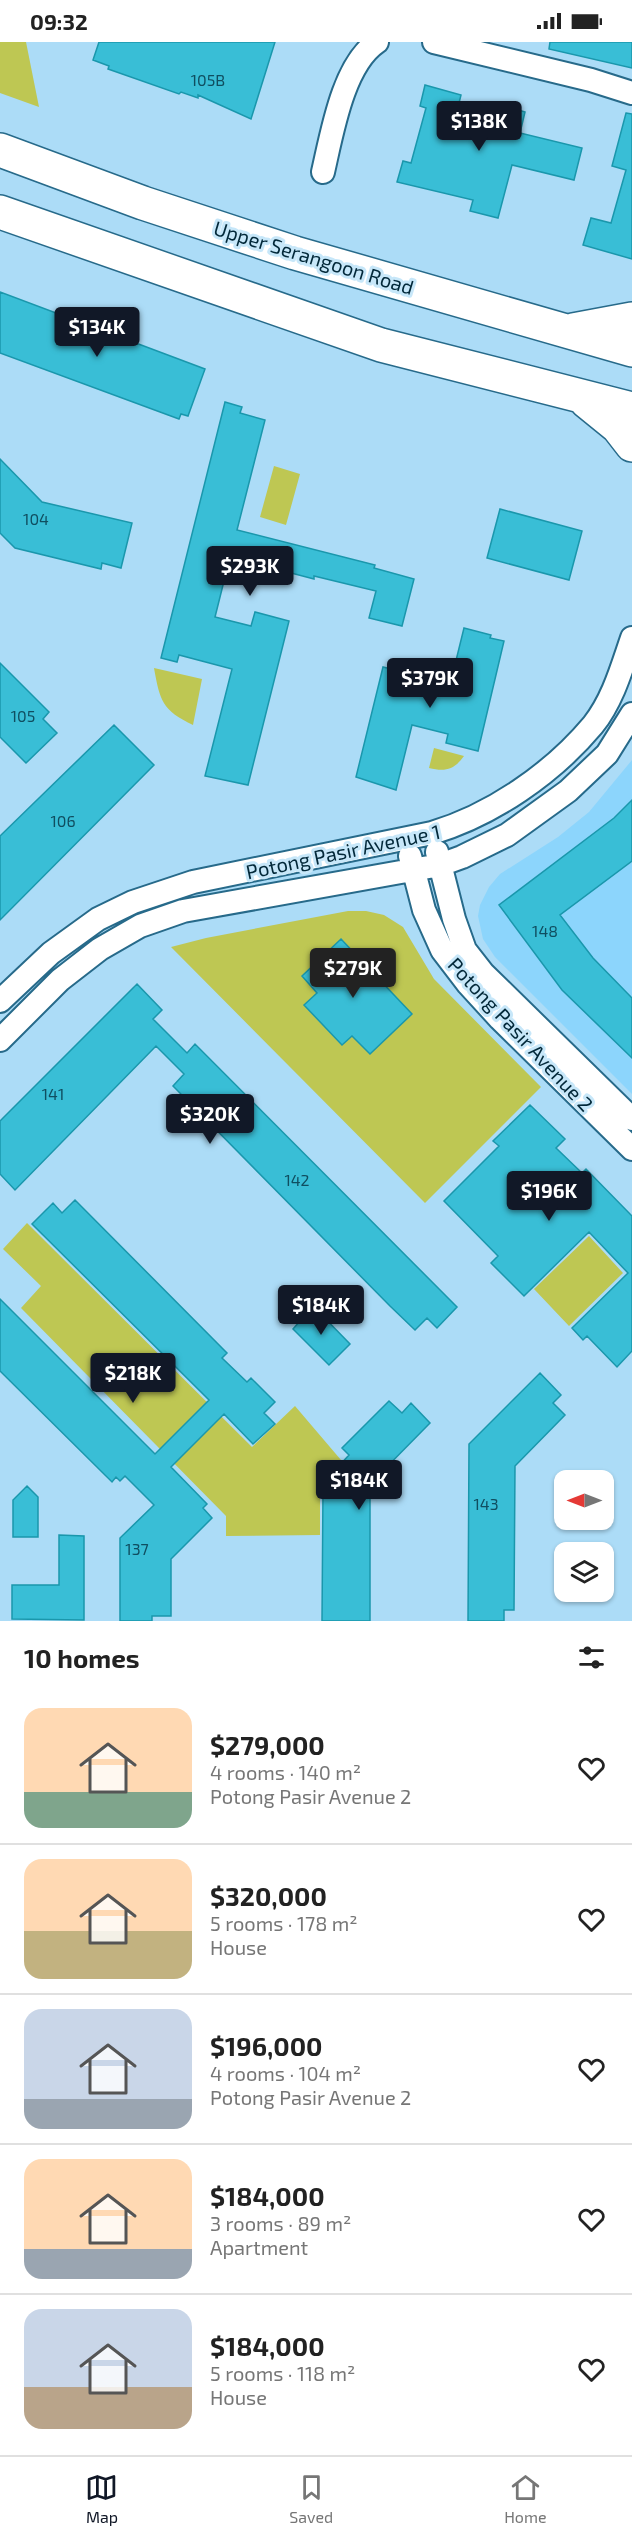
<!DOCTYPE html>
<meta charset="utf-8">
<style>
:root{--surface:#fff;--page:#f6f6f6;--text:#222;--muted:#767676;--line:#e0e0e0;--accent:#111827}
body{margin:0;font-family:"Exo 2",sans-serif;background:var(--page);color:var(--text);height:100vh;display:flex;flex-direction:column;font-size:22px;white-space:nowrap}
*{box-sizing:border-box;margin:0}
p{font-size:20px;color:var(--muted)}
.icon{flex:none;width:33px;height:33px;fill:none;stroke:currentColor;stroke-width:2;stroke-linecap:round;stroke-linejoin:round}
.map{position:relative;height:1579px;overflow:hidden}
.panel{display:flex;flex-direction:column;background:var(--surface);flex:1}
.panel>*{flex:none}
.needle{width:39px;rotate:270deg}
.fabs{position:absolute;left:554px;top:1428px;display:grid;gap:12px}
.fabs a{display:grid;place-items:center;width:60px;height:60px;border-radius:12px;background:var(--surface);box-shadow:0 2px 4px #0004;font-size:30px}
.price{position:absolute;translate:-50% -51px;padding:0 14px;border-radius:6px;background:var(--accent);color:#fff;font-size:20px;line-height:39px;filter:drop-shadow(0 2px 3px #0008)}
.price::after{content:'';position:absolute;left:50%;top:36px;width:18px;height:14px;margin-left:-9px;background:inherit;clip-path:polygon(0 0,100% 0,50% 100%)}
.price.active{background:#222;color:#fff}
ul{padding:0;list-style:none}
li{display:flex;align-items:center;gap:18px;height:150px;padding:0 24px}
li+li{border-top:2px solid var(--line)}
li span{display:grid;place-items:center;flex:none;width:168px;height:120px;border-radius:18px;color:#555}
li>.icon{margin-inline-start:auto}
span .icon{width:72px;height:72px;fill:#fffc;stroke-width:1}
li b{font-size:26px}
h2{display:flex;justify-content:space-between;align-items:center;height:72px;padding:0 24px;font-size:26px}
.status{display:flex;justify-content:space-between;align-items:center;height:42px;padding:0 30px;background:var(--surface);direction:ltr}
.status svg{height:16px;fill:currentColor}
.tab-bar{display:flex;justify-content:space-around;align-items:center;height:84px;border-top:2px solid var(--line);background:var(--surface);font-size:16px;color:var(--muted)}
.tab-bar a{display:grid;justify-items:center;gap:3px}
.tab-bar .active{color:var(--accent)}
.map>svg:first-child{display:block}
.built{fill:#8cd5fc}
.green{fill:#bec753}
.building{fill:#39bed6;stroke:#1a97ac;stroke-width:1.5}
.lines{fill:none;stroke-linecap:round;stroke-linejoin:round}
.minor-casing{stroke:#276a8a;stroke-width:26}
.primary-casing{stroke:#276a8a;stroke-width:36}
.minor{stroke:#fff;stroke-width:22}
.primary{stroke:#fff;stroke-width:33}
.labels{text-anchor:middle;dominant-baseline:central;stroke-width:6;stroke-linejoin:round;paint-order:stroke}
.number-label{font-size:16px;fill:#104e60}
.street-label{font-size:20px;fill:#022839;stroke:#c7e7f9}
</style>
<div class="status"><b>09:32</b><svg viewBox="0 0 49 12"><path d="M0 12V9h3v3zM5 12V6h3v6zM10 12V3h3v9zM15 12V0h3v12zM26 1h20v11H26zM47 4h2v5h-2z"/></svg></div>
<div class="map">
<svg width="632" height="1579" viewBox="0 0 632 1579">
<rect width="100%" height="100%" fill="#acdcf7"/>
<!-- built -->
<path class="built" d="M 632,718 L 632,1052 L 495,915 L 483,897 L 478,874 L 480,863 L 489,845 L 500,832 L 558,795 L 589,770 Z"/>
<!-- green -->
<path class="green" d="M 0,0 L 26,0 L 39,65 L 0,51 Z
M 274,424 L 300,432 L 286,483 L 260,475 Z
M 154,626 L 202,637 L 193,683 C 162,668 160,659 154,626 Z
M 434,706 L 464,714 C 454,728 445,730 429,726 Z
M 348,869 L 366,869 L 384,873 L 403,885 L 434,937 L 541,1045 L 425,1161 L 171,905 L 206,896 Z
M 27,1181 L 252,1405 L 295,1364 L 341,1418 L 333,1426 L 332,1444 L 320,1444 L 320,1493 L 226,1494 L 226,1474 L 21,1266 L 41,1244 L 3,1207 Z
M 589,1194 L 623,1231 L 569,1284 L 534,1247 Z"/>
<!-- building -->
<path class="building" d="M 99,0 L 275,0 L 251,77 L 198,53 L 198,56 L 181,50 L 179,52 L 108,27 L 109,24 L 93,18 Z
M 550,0 L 632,0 L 632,26 L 549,7 Z
M 425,43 L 461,53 L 459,61 L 500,71 L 502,63 L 525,70 L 520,91 L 582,106 L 574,138 L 512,123 L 498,176 L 470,169 L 473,158 L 397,140 L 403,119 L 411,121 L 426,66 L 420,64 Z
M 626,71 L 632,72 L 632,217 L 583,203 L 591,176 L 611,181 L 626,128 L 612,124 Z
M 0,250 L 205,327 L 188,374 L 181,372 L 179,377 L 0,311 Z
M 225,360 L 242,365 L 240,371 L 265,378 L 237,488 L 375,523 L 374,526 L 414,537 L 402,584 L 369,576 L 376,549 L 314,534 L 314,537 L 230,515 L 215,575 L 251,584 L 255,570 L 289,579 L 248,743 L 205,734 L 232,627 L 179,613 L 177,620 L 161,616 Z
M 0,417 L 42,460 L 132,481 L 121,526 L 102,521 L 101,527 L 15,506 L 0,491 Z
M 500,467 L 582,489 L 569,538 L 487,516 Z
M 464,586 L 491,593 L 490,596 L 504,599 L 478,709 L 446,701 L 448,692 L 412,683 L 396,748 L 356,735 L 383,625 L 418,634 L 415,642 L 448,651 Z
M 0,621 L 49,670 L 43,677 L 57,691 L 26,721 L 0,695 Z
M 114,683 L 154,723 L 0,878 L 0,794 Z
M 632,758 L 632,819 L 560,873 L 593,916 L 632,956 L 632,1016 L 562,948 L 499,863 L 614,776 Z
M 341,897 L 412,972 L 370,1012 L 352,994 L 342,1003 L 304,963 L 317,951 L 302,934 Z
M 137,942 L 162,968 L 153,977 L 187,1011 L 195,1002 L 457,1265 L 437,1286 L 427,1276 L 415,1288 L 390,1264 L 173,1044 L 184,1032 L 156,1004 L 15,1148 L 0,1132 L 0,1079 Z
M 530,1063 L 565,1097 L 556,1106 L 582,1131 L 586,1127 L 632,1174 L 632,1309 L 617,1325 L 587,1294 L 583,1298 L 572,1286 L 628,1231 L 589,1190 L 524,1254 L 491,1221 L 498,1214 L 444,1159 L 499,1104 L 493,1099 Z
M 75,1158 L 227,1311 L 222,1316 L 247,1340 L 251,1336 L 275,1360 L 264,1371 L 275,1382 L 253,1402 L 224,1372 L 171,1425 L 207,1462 L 203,1466 L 212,1476 L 171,1517 L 171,1574 L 152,1574 L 152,1579 L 120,1579 L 120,1496 L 154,1463 L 125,1434 L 120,1439 L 116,1435 L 112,1440 L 0,1329 L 0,1257 L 155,1412 L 209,1358 L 32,1182 L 53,1161 L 62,1171 Z
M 313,1264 L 350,1302 L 329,1323 L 293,1287 Z
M 540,1331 L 561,1353 L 553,1361 L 565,1373 L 515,1424 L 514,1568 L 504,1568 L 504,1579 L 468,1579 L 469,1402 Z
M 389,1359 L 402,1371 L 411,1361 L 430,1381 L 370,1442 L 370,1579 L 322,1579 L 323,1446 L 335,1446 L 335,1428 L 349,1413 L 342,1406 Z
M 27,1444 L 38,1455 L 38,1495 L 13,1495 L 13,1458 Z
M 59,1493 L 84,1494 L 84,1578 L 12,1577 L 12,1543 L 59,1543 Z"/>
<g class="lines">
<!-- minor casing -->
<g class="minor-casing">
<path id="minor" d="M 434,0 L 591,38 L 632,51
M 323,130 C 332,91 343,23 377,0
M 437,810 L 454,877 L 465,908 L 483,931 L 632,1077
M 410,814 L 424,868 L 442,908 L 468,942 L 500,977 L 632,1107
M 0,959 L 51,911 L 98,877 L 133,860 L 193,840 L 432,791 C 492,773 552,732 593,683 C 613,658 622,625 632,596
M 0,998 L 60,938 L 100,907 L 140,884 L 183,869 L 440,823 L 462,815 L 507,793 L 568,749 L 607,712 L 632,672"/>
</g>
<!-- primary casing -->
<g class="primary-casing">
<path id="primary" d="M 0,108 L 143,161 L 295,211 L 632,308
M 0,170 L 381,303 L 632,367
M 573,288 L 632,277
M 586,359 L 618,385 L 632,403"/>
</g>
<!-- minor -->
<use href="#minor" class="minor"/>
<!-- primary -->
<use href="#primary" class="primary"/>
</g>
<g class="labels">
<!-- number labels -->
<g class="number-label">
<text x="208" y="37">105B</text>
<text x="36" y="476">104</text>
<text x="23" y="673">105</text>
<text x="63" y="778">106</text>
<text x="545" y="888">148</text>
<text x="53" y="1051">141</text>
<text x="297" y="1137">142</text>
<text x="486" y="1461">143</text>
<text x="137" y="1506">137</text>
</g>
<!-- street labels -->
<g class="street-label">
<text transform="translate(314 215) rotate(17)">Upper Serangoon Road</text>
<text transform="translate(343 809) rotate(-12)">Potong Pasir Avenue 1</text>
<text transform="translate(521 992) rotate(47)">Potong Pasir Avenue 2</text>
</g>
</g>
</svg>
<div class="fabs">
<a><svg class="needle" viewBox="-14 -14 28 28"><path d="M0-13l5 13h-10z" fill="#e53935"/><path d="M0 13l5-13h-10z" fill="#767676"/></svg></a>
<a><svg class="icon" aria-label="layers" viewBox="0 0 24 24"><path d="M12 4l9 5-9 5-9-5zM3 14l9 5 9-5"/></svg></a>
</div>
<b class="price" style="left:479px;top:110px">$138K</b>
<b class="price" style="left:97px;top:316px">$134K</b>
<b class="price" style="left:250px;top:555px">$293K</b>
<b class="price" style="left:430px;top:667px">$379K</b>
<b class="price active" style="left:353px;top:957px">$279K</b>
<b class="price" style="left:210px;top:1103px">$320K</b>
<b class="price" style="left:549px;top:1180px">$196K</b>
<b class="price" style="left:321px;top:1294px">$184K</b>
<b class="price" style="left:133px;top:1362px">$218K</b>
<b class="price" style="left:359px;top:1469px">$184K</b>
</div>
<section class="panel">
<h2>10 homes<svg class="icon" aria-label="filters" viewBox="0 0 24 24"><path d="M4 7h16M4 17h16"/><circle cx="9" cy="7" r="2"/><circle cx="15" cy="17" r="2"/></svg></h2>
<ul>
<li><span style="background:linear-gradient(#ffd9b3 70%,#7fa58c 0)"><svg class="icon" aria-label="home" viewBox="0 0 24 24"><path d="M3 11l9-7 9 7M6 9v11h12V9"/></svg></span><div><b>$279,000</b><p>4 rooms · 140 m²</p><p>Potong Pasir Avenue 2</p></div><svg class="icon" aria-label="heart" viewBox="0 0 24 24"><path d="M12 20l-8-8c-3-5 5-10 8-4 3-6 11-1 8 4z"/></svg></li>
<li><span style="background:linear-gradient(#ffd9b3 60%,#c2b280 0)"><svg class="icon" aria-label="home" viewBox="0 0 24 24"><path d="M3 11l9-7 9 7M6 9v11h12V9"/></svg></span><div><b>$320,000</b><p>5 rooms · 178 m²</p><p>House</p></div><svg class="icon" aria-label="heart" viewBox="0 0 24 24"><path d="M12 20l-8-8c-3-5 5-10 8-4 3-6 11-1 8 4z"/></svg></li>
<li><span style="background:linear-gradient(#c9d6e8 75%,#9aa5b1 0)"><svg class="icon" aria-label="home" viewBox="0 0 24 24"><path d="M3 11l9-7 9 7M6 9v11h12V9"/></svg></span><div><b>$196,000</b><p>4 rooms · 104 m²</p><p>Potong Pasir Avenue 2</p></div><svg class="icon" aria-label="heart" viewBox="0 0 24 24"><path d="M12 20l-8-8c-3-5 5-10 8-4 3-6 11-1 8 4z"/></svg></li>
<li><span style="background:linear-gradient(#ffd9b3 75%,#9aa5b1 0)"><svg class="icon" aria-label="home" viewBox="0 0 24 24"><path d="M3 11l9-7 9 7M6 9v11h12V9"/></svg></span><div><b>$184,000</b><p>3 rooms · 89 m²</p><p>Apartment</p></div><svg class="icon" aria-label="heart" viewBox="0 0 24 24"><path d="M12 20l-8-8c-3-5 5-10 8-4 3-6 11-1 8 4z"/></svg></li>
<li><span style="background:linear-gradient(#c9d6e8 65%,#b9a48a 0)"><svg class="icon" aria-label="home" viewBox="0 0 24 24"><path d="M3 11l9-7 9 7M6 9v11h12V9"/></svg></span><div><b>$184,000</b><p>5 rooms · 118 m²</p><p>House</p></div><svg class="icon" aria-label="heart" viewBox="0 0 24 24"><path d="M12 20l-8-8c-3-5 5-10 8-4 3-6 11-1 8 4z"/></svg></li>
</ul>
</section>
<nav class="tab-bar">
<a class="active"><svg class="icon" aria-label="map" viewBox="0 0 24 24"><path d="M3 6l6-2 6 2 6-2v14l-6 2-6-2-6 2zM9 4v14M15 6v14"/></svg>Map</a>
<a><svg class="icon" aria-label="saved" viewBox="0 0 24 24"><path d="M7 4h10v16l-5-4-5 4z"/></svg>Saved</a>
<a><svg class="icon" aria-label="home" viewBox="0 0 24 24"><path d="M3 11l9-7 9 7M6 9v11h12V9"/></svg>Home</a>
</nav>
